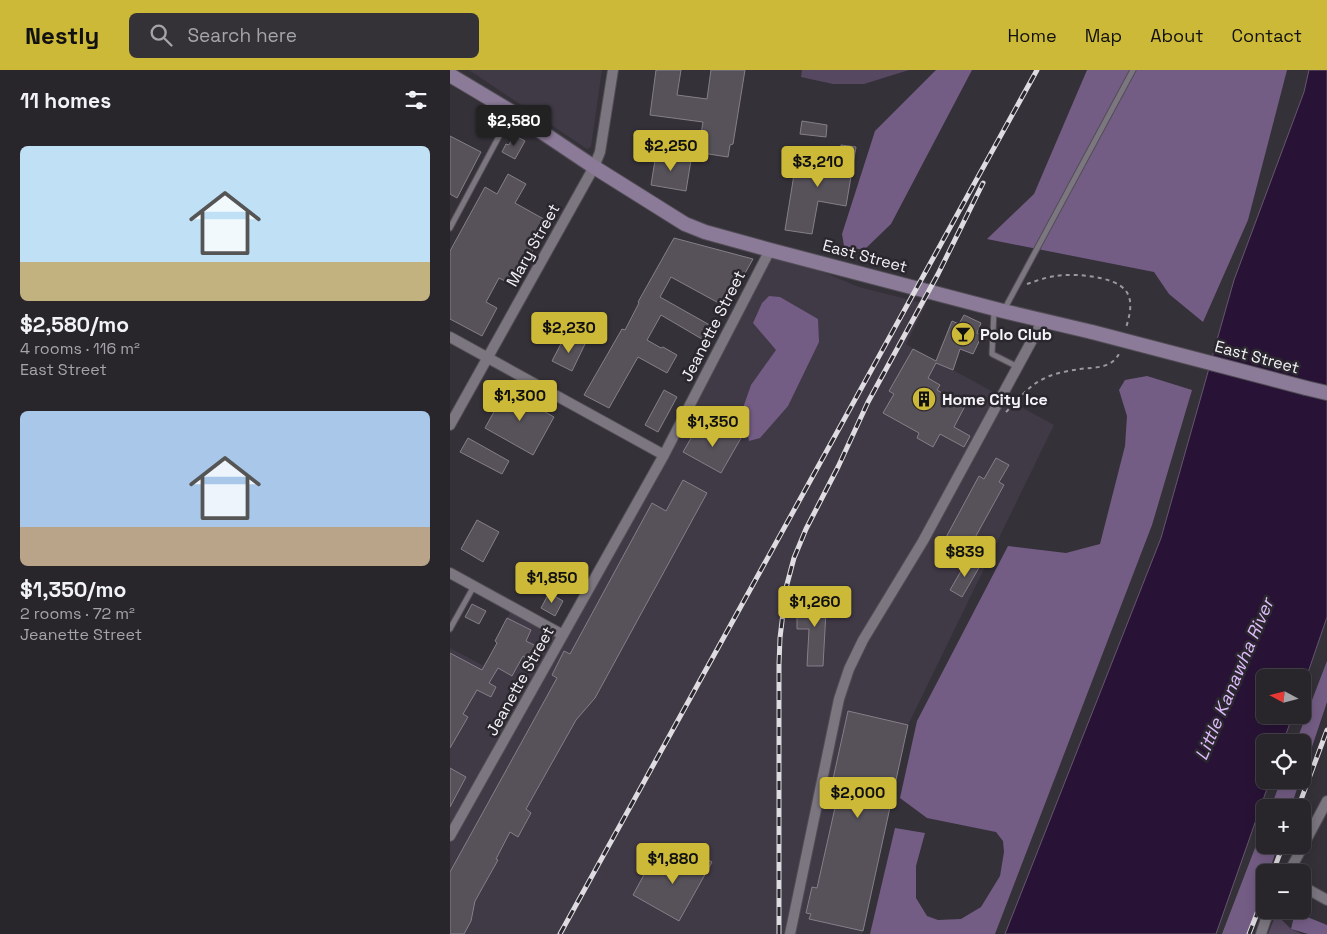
<!DOCTYPE html>
<meta charset="utf-8">
<style>
:root{--surface:#28252b;--page:#343137;--text:#f1f3f6;--muted:#a5a5a9;--line:#444247;--accent:#cdb938}
body{margin:0;font-family:"Space Grotesk",sans-serif;background:var(--page);color:var(--text);height:100vh;display:flex;flex-direction:column;font-size:19px;white-space:nowrap}
*{box-sizing:border-box;margin:0}
p{font-size:16px;color:var(--muted)}
.icon{flex:none;width:28px;height:28px;fill:none;stroke:currentColor;stroke-width:2;stroke-linecap:round;stroke-linejoin:round}
.map{position:relative;flex:1;overflow:hidden}
.side{display:flex;flex-direction:column;background:var(--surface);width:450px}
.side>*{flex:none}
.needle{width:32px;rotate:277deg}
.controls{position:absolute;left:806px;top:599px;display:grid;gap:10px}
.controls a{display:grid;place-items:center;width:55px;height:55px;border-radius:8px;background:var(--surface);box-shadow:0 2px 12px #0003,0 0 0 1px var(--line);font-size:25px}
.price{position:absolute;translate:-50% -42px;padding:0 11px;border-radius:5px;background:var(--accent);color:#111;font-size:16px;line-height:32px;filter:drop-shadow(0 1px 2px #0008)}
.price::after{content:'';position:absolute;left:50%;top:30px;width:15px;height:11px;margin-left:-8px;background:inherit;clip-path:polygon(0 0,100% 0,50% 100%)}
.price.selected{background:#222;color:#fff}
ul{padding:0;list-style:none}
li{display:grid;align-content:center;gap:10px;height:265px;padding:0 20px}
li span{display:grid;place-items:center;height:155px;border-radius:8px;color:#555}
li>.icon{margin-inline-start:auto}
span .icon{width:90px;height:90px;fill:#fffc;stroke-width:1}
li b{font-size:21px}
h2{display:flex;justify-content:space-between;align-items:center;height:60px;padding:0 20px;font-size:21px}
header{display:flex;align-items:center;gap:30px;box-sizing:border-box;height:70px;padding:0 25px;background:var(--accent);color:#111}
header strong{font-size:24px}
nav{display:flex;gap:28px;margin-inline-start:auto;font-size:18px}
.search{width:350px;height:45px;background:var(--page);display:flex;align-items:center;gap:12px;box-sizing:border-box;padding:0 18px;border-radius:8px;color:var(--muted);font-size:19px}
main{display:flex;flex:1;min-height:0}
.map>svg:first-child{display:block}
.built{fill:#403946}
.green{fill:#554860}
.forest{fill:#745d85}
.water{fill:#281336;stroke:#665670}
.building{fill:#57525a;stroke:#847f88}
.lines{fill:none;stroke-linecap:round;stroke-linejoin:round}
.lane-casing{stroke:#514d54;stroke-width:7}
.street-casing{stroke:#514d54;stroke-width:12}
.secondary-casing{stroke:#514d54;stroke-width:16}
.path{stroke:#9b989e;stroke-width:2;stroke-dasharray:4 4;stroke-linecap:butt}
.lane{stroke:#7b767f;stroke-width:5}
.street{stroke:#7b767f;stroke-width:10}
.secondary{stroke:#8b7a98;stroke-width:14}
.rail-casing{stroke:#dedce1;stroke-width:5}
.rail{stroke:#2b272e;stroke-width:3;stroke-dasharray:9;stroke-linecap:butt}
.secondary-bridge-casing{stroke:#514d54;stroke-width:16;stroke-linecap:butt}
.secondary-bridge{stroke:#8b7a98;stroke-width:14}
.labels{text-anchor:middle;dominant-baseline:central;stroke-width:5;stroke-linejoin:round;paint-order:stroke}
.street-label{font-size:16px;fill:#f5f3f8;stroke:#2b272e}
.poi-label{font-size:16px;font-weight:bold;fill:#f5f3f8;stroke:#2b272e;text-anchor:start}
.water-label{font-size:18px;font-style:italic;fill:#dfbafc;stroke:#2b272e}
</style>
<header>
<strong>Nestly</strong>
<div class="search"><svg class="icon" aria-label="search" viewBox="0 0 24 24"><circle cx="10" cy="10" r="6"/><path d="M15 15l6 6"/></svg>Search here</div>
<nav><a>Home</a><a>Map</a><a>About</a><a>Contact</a></nav>
</header>
<main>
<section class="side">
<h2>11 homes<svg class="icon" aria-label="filters" viewBox="0 0 24 24"><path d="M4 7h16M4 17h16"/><circle cx="9" cy="7" r="2"/><circle cx="15" cy="17" r="2"/></svg></h2>
<ul>
<li><span style="background:linear-gradient(#bfe0f5 75%,#c2b280 0)"><svg class="icon" aria-label="home" viewBox="0 0 24 24"><path d="M3 11l9-7 9 7M6 9v11h12V9"/></svg></span><div><b>$2,580/mo</b><p>4 rooms · 116 m²</p><p>East Street</p></div></li>
<li><span style="background:linear-gradient(#a9c7e8 75%,#b9a48a 0)"><svg class="icon" aria-label="home" viewBox="0 0 24 24"><path d="M3 11l9-7 9 7M6 9v11h12V9"/></svg></span><div><b>$1,350/mo</b><p>2 rooms · 72 m²</p><p>Jeanette Street</p></div></li>
</ul>
</section>
<div class="map">
<svg width="877" height="864" viewBox="0 0 877 864">
<rect width="100%" height="100%" fill="#353139"/>
<!-- built -->
<path class="built" d="M 19,0 L 152,0 L 141,77 L 137,79 Z
M 320,180 L 409,217 L 476,234 L 456,274 L 485,292 L 493,271 L 510,279 L 503,300 L 604,355 L 458,655 L 412,864 L 0,864 L 0,578 L 34,596 L 47,573 L 45,571 L 63,537 L 113,564 Z"/>
<!-- green -->
<path class="green" d="M 352,0 L 459,0 L 414,14 L 383,14 L 351,7 Z
M 826,844 L 841,859 L 852,864 L 818,864 Z"/>
<!-- forest -->
<path class="forest" d="M 486,0 L 522,0 L 441,154 L 414,180 L 394,176 L 392,164 L 425,61 Z
M 637,0 L 837,0 L 798,150 L 753,252 L 719,224 L 704,202 L 537,169 L 584,124 Z
M 319,226 L 330,227 L 368,249 L 369,272 L 338,336 L 310,368 L 299,371 L 293,338 L 301,315 L 326,280 L 303,253 L 312,233 Z
M 697,306 L 742,320 L 702,455 L 545,864 L 420,864 L 445,758 L 475,763 L 466,796 L 466,828 L 477,846 L 488,850 L 511,849 L 531,837 L 550,806 L 554,782 L 553,771 L 546,762 L 477,748 L 450,728 L 467,651 L 558,476 L 616,483 L 650,474 L 675,376 L 677,346 L 669,320 L 675,310 Z
M 877,591 L 877,632 L 853,704 L 852,672 L 846,672 Z
M 831,710 L 850,710 L 841,737 L 821,737 Z
M 815,752 L 815,775 L 828,775 L 819,802 L 815,802 L 815,814 L 798,864 L 772,864 Z
M 845,842 L 877,855 L 877,864 L 858,864 L 841,859 Z"/>
<!-- water -->
<path class="water" d="M 859,0 L 877,0 L 877,547 L 853,617 L 852,608 L 815,608 L 815,645 L 843,645 L 833,672 L 815,672 L 815,710 L 820,710 L 766,864 L 555,864 L 711,468 L 784,210 L 854,22 Z"/>
<!-- building -->
<path class="building" d="M 206,0 L 231,0 L 227,25 L 257,29 L 261,0 L 295,0 L 283,74 L 280,75 L 278,87 L 252,83 L 254,71 L 250,70 L 253,52 L 200,45 Z
M 352,51 L 377,55 L 376,67 L 350,64 Z
M 64,65 L 75,71 L 65,89 L 52,82 L 56,74 L 59,75 Z
M 0,66 L 31,82 L 7,128 L 0,124 Z
M 391,75 L 406,77 L 396,136 L 368,131 L 362,164 L 335,160 L 347,86 L 388,93 Z
M 206,84 L 241,90 L 236,121 L 201,115 Z
M 58,104 L 76,114 L 65,133 L 99,152 L 73,198 L 67,195 L 57,212 L 49,208 L 36,232 L 47,238 L 32,266 L 0,249 L 0,181 L 35,117 L 47,124 Z
M 224,168 L 303,189 L 276,237 L 221,207 L 210,227 L 265,258 L 257,272 L 211,245 L 197,270 L 211,278 L 213,277 L 227,285 L 217,303 L 188,287 L 159,338 L 134,325 L 172,259 L 175,260 L 189,233 L 188,232 Z
M 514,245 L 531,253 L 527,263 L 532,265 L 523,284 L 510,279 L 503,300 L 486,293 L 478,308 L 490,315 L 487,320 L 515,336 L 504,357 L 520,366 L 514,377 L 490,364 L 483,377 L 467,368 L 469,363 L 433,343 L 444,324 L 439,321 L 463,279 L 486,291 L 502,251 L 509,254 Z
M 114,268 L 123,272 L 125,269 L 135,274 L 122,301 L 102,291 Z
M 56,320 L 104,347 L 83,385 L 35,358 Z
M 214,320 L 227,327 L 208,362 L 195,355 Z
M 271,357 L 291,368 L 271,403 L 233,382 L 247,358 L 265,368 Z
M 18,368 L 59,391 L 52,404 L 10,382 Z
M 546,388 L 559,395 L 549,412 L 554,415 L 516,484 L 494,471 L 529,406 L 534,409 Z
M 233,410 L 257,423 L 145,628 L 126,650 L 76,739 L 81,743 L 68,767 L 60,762 L 46,789 L 48,790 L 25,831 L 21,851 L 14,864 L 0,864 L 0,802 L 107,608 L 102,605 L 114,581 L 120,584 L 202,433 L 216,441 Z
M 27,450 L 49,462 L 33,492 L 11,479 Z
M 518,489 L 530,496 L 512,527 L 500,520 Z
M 359,522 L 377,523 L 373,596 L 357,596 L 359,559 L 347,559 L 347,547 L 358,547 Z
M 99,523 L 113,531 L 105,546 L 91,538 Z
M 22,534 L 36,541 L 29,554 L 15,547 Z
M 57,548 L 81,560 L 76,571 L 88,577 L 81,591 L 73,586 L 62,606 L 48,598 L 39,613 L 46,617 L 41,627 L 27,620 L 13,644 L 18,647 L 0,678 L 0,583 L 32,600 L 47,573 L 45,571 Z
M 398,641 L 458,655 L 413,861 L 359,849 L 361,844 L 356,843 L 362,817 L 367,818 L 389,720 L 381,718 Z
M 0,698 L 16,707 L 0,737 Z
M 238,779 L 262,792 L 229,851 L 183,825 L 202,790 L 225,803 Z"/>
<g class="lines">
<!-- lane casing -->
<g class="lane-casing">
<path id="lane" d="M 0,158 L 61,44
M 554,240 L 683,0
M 544,241 L 542,284 L 568,297
M 0,559 L 24,516"/>
</g>
<!-- street casing -->
<g class="street-casing">
<path id="street" d="M 0,267 L 214,385
M 0,355 L 144,97 L 150,82 L 163,0
M 0,503 L 113,565
M 0,766 L 214,385 L 320,180
M 839,802 L 877,731
M 852,816 L 877,830
M 340,864 L 389,629 L 399,599 L 413,570 L 473,471 L 593,250
M 811,864 L 819,840"/>
</g>
<!-- secondary casing -->
<g class="secondary-casing">
<path id="secondary" d="M 0,5 L 62,42 L 144,97 L 235,154 L 255,162 L 320,180 L 553,241 L 642,262
M 856,318 L 877,323"/>
</g>
<!-- path -->
<path class="path" d="M 577,214 C 586,211 596,207 606,206 C 624,203 665,206 676,221 C 684,232 679,247 676,258
M 556,342 C 567,331 578,316 593,309 C 604,303 618,301 630,299 C 646,297 662,299 670,282"/>
<!-- lane -->
<use href="#lane" class="lane"/>
<!-- street -->
<use href="#street" class="street"/>
<!-- secondary -->
<use href="#secondary" class="secondary"/>
<!-- rail casing -->
<g class="rail-casing">
<path id="rail" d="M 848,738 L 877,660
M 823,802 L 833,775
M 110,864 L 587,0
M 329,864 L 329,594 L 330,568 L 336,518 L 344,488 L 356,459 L 388,397 L 418,332 L 488,204 L 533,113
M 799,864 L 815,823"/>
</g>
<!-- rail -->
<use href="#rail" class="rail"/>
<!-- secondary-bridge casing -->
<g class="secondary-bridge-casing">
<path id="secondary-bridge" d="M 642,262 L 856,318"/>
</g>
<!-- secondary-bridge -->
<use href="#secondary-bridge" class="secondary-bridge"/>
</g>
<!-- icons -->
<defs>
<g id="bar-disc" transform="scale(1.25)"><circle r="9.5" fill="#cdb938" stroke="#2b272e"/><path d="M-6-5H6L.8 .8V4.5H3.5V6h-7V4.5H-.8V.8Z" fill="#111"/></g>
<g id="building-disc" transform="scale(1.25)"><circle r="9.5" fill="#cdb938" stroke="#2b272e"/><path d="M-4-6H4V6H1V3H-1V6H-4ZM-2.5-4.3h1.7v1.8h-1.7ZM.8-4.3h1.7v1.8H.8ZM-2.5-1h1.7V.8h-1.7ZM.8-1h1.7V.8H.8Z" fill="#111"/></g>
</defs>
<g fill-rule="evenodd">
<use href="#bar-disc" x="513" y="264"/>
<use href="#building-disc" x="474" y="329"/>
</g>
<g class="labels">
<!-- street labels -->
<g class="street-label">
<text transform="translate(83 175) rotate(-61)">Mary Street</text>
<text transform="translate(415 186) rotate(15)">East Street</text>
<text transform="translate(263 256) rotate(-63)">Jeanette Street</text>
<text transform="translate(807 287) rotate(15)">East Street</text>
<text transform="translate(70 611) rotate(-61)">Jeanette Street</text>
</g>
<!-- poi labels -->
<g class="poi-label">
<text x="530" y="264">Polo Club</text>
<text x="492" y="329">Home City Ice</text>
</g>
<!-- water labels -->
<g class="water-label">
<text transform="translate(784 609) rotate(-67)">Little Kanawha River</text>
</g>
</g>
</svg>
<div class="controls">
<a><svg class="needle" viewBox="-14 -14 28 28"><path d="M0-13l5 13h-10z" fill="#e53935"/><path d="M0 13l5-13h-10z" fill="#a5a5a9"/></svg></a>
<a><svg class="icon" aria-label="locate" viewBox="0 0 24 24"><circle cx="12" cy="12" r="6"/><path d="M12 2v4M12 18v4M2 12h4M18 12h4"/></svg></a>
<a>+</a>
<a>−</a>
</div>
<b class="price selected" style="left:64px;top:77px">$2,580</b>
<b class="price" style="left:221px;top:102px">$2,250</b>
<b class="price" style="left:368px;top:118px">$3,210</b>
<b class="price" style="left:119px;top:284px">$2,230</b>
<b class="price" style="left:70px;top:352px">$1,300</b>
<b class="price" style="left:263px;top:378px">$1,350</b>
<b class="price" style="left:515px;top:508px">$839</b>
<b class="price" style="left:102px;top:534px">$1,850</b>
<b class="price" style="left:365px;top:558px">$1,260</b>
<b class="price" style="left:408px;top:749px">$2,000</b>
<b class="price" style="left:223px;top:815px">$1,880</b>
</div>
</main>
